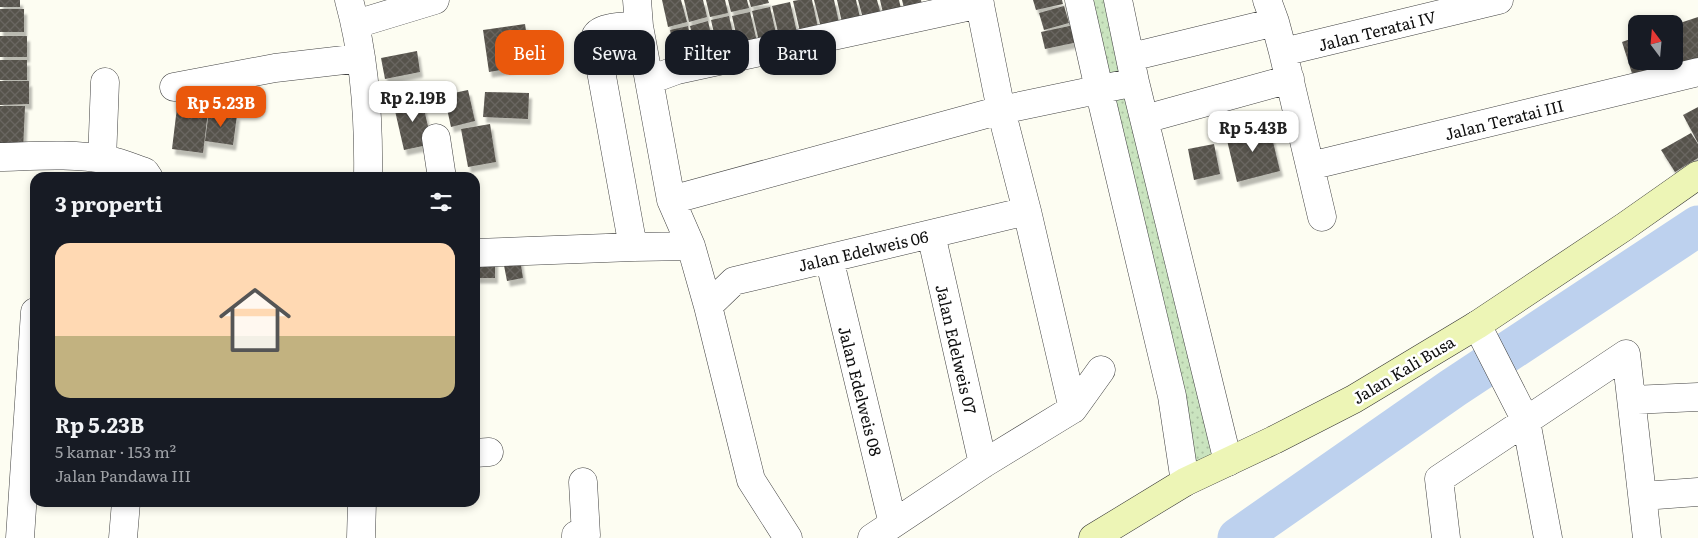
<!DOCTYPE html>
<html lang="id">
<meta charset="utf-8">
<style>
:root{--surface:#171b24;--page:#242831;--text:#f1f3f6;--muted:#9ea1a6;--accent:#ea580c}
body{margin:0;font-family:Literata,serif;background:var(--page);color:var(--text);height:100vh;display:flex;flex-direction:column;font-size:19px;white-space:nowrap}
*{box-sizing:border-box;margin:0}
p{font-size:16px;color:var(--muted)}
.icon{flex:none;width:28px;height:28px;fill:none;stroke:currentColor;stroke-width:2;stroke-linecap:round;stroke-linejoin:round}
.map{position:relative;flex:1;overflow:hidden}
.sheet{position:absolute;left:30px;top:172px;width:450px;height:335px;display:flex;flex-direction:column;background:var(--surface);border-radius:15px;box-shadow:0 2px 8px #0003}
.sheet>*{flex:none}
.hud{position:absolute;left:495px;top:30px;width:475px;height:45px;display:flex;gap:10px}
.needle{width:32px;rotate:344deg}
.tools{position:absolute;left:1628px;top:15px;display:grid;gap:10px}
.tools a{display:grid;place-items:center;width:55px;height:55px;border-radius:10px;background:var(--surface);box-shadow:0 2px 8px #0003;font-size:25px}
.price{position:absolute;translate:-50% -42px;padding:0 11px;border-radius:10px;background:#fff;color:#222;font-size:16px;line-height:32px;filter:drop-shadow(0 1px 2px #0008)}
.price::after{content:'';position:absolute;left:50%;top:30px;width:15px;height:11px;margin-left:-8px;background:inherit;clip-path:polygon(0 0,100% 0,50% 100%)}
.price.active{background:var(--accent);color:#fff}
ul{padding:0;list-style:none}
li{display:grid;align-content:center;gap:10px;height:265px;padding:0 25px}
li span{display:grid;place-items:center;height:155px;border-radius:15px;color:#555}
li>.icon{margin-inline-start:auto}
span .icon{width:90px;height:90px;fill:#fffc;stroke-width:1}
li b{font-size:21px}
h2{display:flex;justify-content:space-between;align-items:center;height:60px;padding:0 25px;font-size:21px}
.tag{padding:0 18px;border-radius:15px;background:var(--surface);box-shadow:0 2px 8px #0003;font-size:18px;line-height:45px}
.tag.active{background:var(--accent);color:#fff}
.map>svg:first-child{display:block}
.grass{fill:url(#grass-dots)}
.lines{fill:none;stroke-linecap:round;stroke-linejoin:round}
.river{stroke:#bdd1ee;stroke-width:41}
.building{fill:url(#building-cross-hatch);filter:url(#shadow)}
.street-casing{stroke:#424242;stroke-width:29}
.secondary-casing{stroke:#313131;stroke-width:29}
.street{stroke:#fff;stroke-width:28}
.secondary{stroke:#edf5b6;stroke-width:28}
.labels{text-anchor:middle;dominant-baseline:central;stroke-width:5;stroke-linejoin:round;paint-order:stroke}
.street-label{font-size:16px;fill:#0f0f0f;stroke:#fff}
</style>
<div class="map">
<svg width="1698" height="538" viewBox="0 0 1698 538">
<defs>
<pattern id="grass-dots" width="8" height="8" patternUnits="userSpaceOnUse" patternTransform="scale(1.25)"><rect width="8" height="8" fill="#cae4bf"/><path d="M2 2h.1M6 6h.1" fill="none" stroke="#acc2a3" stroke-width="1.8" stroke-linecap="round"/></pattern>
<pattern id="building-cross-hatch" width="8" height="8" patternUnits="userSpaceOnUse" patternTransform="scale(1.25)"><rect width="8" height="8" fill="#56524c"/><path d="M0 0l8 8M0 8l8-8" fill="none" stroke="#696661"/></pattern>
<filter id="shadow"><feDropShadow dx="3" dy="5.5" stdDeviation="1" flood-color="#0004"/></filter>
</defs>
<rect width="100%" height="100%" fill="#fdfdf2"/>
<!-- grass -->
<path class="grass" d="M 1079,0 L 1118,0 L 1228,462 L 1185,482 Z"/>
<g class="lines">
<!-- river -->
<path class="river" d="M 1238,538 L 1453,388 L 1698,226"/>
</g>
<!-- building -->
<path class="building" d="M 0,0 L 20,0 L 20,7 L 0,7 Z
M 662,0 L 681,0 L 687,22 L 668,27 Z
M 684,0 L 703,0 L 707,17 L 689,22 Z
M 706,0 L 725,0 L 728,13 L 710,17 Z
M 728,0 L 747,0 L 749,8 L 731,12 Z
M 749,0 L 768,0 L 769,3 L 751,7 Z
M 799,0 L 812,0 L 819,32 L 801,36 L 793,1 Z
M 814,0 L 834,0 L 840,27 L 822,32 Z
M 837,0 L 856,0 L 861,22 L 843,27 Z
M 858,0 L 877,0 L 882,18 L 864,22 Z
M 880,0 L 899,0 L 902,13 L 884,17 Z
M 902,0 L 921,0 L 923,8 L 905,12 Z
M 1033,0 L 1062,0 L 1063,4 L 1036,10 Z
M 790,2 L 798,37 L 780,41 L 772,6 Z
M 1064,6 L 1069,23 L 1044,30 L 1039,13 Z
M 770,7 L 778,42 L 760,46 L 752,11 Z
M 0,9 L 24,9 L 24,32 L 0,32 Z
M 750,12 L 758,46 L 740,51 L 732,16 Z
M 729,16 L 737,51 L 719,55 L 711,20 Z
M 1698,17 L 1698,63 L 1635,83 L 1622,42 L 1636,37 L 1636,61 L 1674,61 L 1674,25 Z
M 708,21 L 716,56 L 698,60 L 690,26 Z
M 525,24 L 531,65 L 489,72 L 483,30 Z
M 1074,25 L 1078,42 L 1045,49 L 1041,32 Z
M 688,26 L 696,61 L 677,65 L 670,30 Z
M 0,36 L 27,36 L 27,57 L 0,57 Z
M 417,51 L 420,72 L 385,79 L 381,58 Z
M 0,60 L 27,60 L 27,80 L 0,80 Z
M 0,81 L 29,81 L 29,104 L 0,105 Z
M 468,90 L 475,121 L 451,127 L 444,95 Z
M 485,92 L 529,93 L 528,119 L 483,117 Z
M 421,96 L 432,144 L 404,150 L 393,102 Z
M 178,99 L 209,103 L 203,153 L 172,149 Z
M 0,106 L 25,106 L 23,151 L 0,151 Z
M 1698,107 L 1698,143 L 1683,115 Z
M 209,111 L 237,115 L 233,145 L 205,141 Z
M 490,124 L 496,162 L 468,167 L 461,129 Z
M 1269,125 L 1280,171 L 1237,182 L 1226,136 Z
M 1691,133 L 1698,144 L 1698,158 L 1675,172 L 1661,150 Z
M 1214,144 L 1220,174 L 1194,180 L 1188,149 Z
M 519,252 L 523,278 L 507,281 L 502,255 Z
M 476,253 L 495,254 L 495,278 L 476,278 Z"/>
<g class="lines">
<!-- street casing -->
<g class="street-casing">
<path id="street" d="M 349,0 C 365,58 369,118 368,178
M 637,0 L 639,26 L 671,200 L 691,246 L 708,306 L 751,480 L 788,538
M 979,0 L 1001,110 L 1027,211 L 1073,409
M 1079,0 L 1099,89 L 1172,396 L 1185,482
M 1118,0 L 1135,82 L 1228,462
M 1267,0 L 1275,22 L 1283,52 L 1322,217
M 356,24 L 435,0
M 1283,52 L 1499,0
M 1131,57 L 1275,22
M 650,80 L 677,70 L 980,4
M 174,87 L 275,68 L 361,58
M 1145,119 L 1290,79
M 436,138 L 442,178
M 0,157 C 36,156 73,153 108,160 C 121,163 133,168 145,172 L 149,178
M 102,160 L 105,82
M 1310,166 L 1698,72
M 671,200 L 1001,110 L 1135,82
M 931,234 L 983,464
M 633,247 L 595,38 C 598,25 628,27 639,26
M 475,253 L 633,247 L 691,246
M 829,258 L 893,524
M 708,306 L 734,281 L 1027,211
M 1477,325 L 1526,421 L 1548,538
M 1632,400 L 1698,397
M 475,453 L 489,452
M 1643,496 L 1698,492
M 20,538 L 35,312
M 123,538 L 126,502
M 361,538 L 362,502
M 576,538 L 576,535 L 586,535 L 583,482
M 872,538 L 983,464 L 1073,409 L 1101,370
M 1446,538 L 1439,479 L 1626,354 L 1647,538"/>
</g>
<!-- secondary casing -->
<g class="secondary-casing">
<path id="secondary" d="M 1093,538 L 1185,482 L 1274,440 L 1354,399 L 1477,325 L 1624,227 L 1698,175"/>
</g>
<!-- street -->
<use href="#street" class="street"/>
<!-- secondary -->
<use href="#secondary" class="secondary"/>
</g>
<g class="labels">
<!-- street labels -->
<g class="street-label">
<text transform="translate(1377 30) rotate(-14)">Jalan Teratai IV</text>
<text transform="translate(1504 119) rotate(-14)">Jalan Teratai III</text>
<text transform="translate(863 250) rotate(-13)">Jalan Edelweis 06</text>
<text transform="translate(957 349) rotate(77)">Jalan Edelweis 07</text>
<text transform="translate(1403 369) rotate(-31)">Jalan Kali Busa</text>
<text transform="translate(861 391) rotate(76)">Jalan Edelweis 08</text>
</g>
</g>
</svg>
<div class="tools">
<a><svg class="needle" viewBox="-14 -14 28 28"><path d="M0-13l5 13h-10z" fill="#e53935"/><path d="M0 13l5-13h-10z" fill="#9ea1a6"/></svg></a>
</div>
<b class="price" style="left:413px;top:123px">Rp 2.19B</b>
<b class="price active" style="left:221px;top:128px">Rp 5.23B</b>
<b class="price" style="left:1253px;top:153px">Rp 5.43B</b>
<div class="hud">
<a class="tag active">Beli</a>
<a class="tag">Sewa</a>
<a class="tag">Filter</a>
<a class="tag">Baru</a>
</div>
<section class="sheet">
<h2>3 properti<svg class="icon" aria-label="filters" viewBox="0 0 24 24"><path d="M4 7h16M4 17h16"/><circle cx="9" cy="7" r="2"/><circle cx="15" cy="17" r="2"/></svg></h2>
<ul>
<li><span style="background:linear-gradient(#ffd9b3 60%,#c2b280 0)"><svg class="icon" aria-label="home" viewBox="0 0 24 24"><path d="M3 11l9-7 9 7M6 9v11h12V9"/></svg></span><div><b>Rp 5.23B</b><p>5 kamar · 153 m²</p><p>Jalan Pandawa III</p></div></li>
</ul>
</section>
</div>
